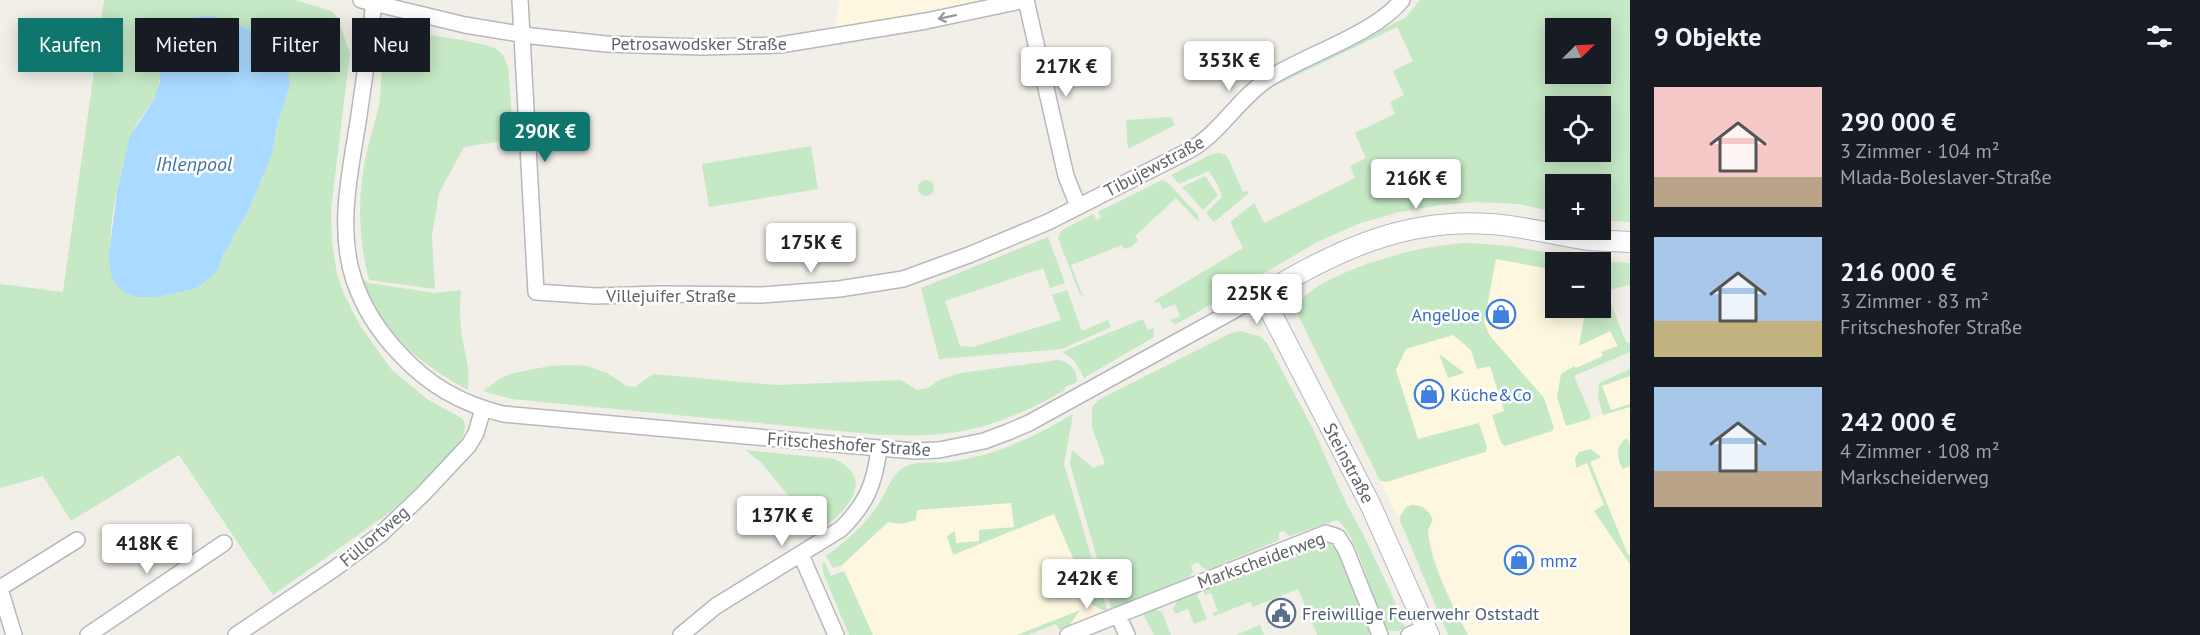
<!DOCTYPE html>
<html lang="de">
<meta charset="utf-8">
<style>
:root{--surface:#171b24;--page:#242831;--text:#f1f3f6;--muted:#9ea1a6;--accent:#0f766e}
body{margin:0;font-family:"PT Sans",sans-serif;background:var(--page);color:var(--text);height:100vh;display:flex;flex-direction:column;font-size:22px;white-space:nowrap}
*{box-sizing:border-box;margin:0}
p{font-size:20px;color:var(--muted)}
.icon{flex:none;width:33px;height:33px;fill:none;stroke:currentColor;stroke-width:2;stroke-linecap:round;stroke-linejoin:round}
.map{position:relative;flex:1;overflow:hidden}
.details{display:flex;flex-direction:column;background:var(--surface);width:570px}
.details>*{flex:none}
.guide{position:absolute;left:18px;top:18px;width:570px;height:54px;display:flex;gap:12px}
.needle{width:39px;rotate:66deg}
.buttons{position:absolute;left:1545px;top:18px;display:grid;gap:12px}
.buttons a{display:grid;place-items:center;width:66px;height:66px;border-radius:0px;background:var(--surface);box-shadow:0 3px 15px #0003;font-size:30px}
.price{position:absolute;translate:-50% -51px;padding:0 14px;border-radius:6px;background:#fff;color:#222;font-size:20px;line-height:39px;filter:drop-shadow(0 2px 3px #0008)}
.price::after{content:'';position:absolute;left:50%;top:36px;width:18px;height:14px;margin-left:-9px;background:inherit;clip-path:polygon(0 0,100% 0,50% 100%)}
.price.current{background:var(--accent);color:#fff}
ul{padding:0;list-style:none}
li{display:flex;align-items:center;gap:18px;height:150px;padding:0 24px}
li span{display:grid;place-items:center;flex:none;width:168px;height:120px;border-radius:0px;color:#555}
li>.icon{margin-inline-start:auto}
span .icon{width:72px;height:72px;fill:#fffc;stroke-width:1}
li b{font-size:26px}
h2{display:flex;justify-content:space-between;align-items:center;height:72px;padding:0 24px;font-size:26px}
.pill{padding:0 21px;border-radius:0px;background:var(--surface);box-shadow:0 3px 15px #0003;font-size:21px;line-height:54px}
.pill.current{background:var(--accent);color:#fff}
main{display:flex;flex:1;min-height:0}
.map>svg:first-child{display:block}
.commercial{fill:#fef7e0}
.green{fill:#c5e8c5;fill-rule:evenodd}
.water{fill:#aadaff}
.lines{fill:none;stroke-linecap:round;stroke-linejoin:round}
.minor-casing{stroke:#b5b8bc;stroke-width:18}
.tertiary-casing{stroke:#b5b8bc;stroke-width:22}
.minor{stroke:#fff;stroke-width:15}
.tertiary{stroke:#fff;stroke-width:20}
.oneway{stroke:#979a9d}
.labels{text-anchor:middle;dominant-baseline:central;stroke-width:5;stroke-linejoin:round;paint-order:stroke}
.street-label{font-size:18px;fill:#5f6368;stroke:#fff}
.shop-label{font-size:18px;fill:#366cbe;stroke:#fff;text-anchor:start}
.service-label{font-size:18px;fill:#4e5e75;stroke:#fff;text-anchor:start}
.water-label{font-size:20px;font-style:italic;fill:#4174aa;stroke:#fff}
</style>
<main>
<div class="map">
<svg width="1630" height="635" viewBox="0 0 1630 635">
<rect width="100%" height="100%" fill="#f1efe8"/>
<!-- commercial -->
<path class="commercial" d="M 840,0 L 1001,0 L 834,31 Z
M 1413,250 L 1556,262 L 1556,308 L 1600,308 L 1618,342 L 1621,356 L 1574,376 L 1590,419 L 1603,414 L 1598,397 L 1598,387 L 1630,376 L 1630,635 L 1468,635 L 1441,578 L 1427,529 L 1405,530 L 1367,456 L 1375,455 L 1343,275 L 1385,259 Z
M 1011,503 L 1056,503 L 1101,610 L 1105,611 L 1059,630 L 1056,624 L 1028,635 L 873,635 L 842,565 L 901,511 Z"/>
<!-- green -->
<path class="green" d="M 104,0 L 296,0 L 333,12 L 337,17 L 350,53 L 331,209 L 332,243 L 337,274 L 344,294 L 361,327 L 391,369 L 427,399 L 463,419 C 467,428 464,435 459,443 L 415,490 L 389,513 L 273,595 L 179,455 L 71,521 L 43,476 L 0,488 L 0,284 L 63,292 ZM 267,40 L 280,56 L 288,73 L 272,154 L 247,214 L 233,236 L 229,247 L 224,252 L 217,272 L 197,288 L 158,297 L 137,297 L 111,274 C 109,247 111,217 117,191 C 119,179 131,134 136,125 C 149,104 167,90 156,63 Z
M 1420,0 L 1630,0 L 1630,222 L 1601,220 L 1600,184 L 1556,184 L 1555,212 L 1518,204 L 1476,202 L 1440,205 L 1399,212 L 1361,223 L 1319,241 L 1191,316 L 1176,324 L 1173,323 L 1171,320 L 1180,316 L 1175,304 L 1163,309 L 1159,302 L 1155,303 L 1154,301 L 1243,248 L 1230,222 L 1254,203 L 1264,223 L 1355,178 L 1350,166 L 1366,158 L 1355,133 L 1395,114 L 1390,102 L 1404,95 L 1393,71 L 1413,61 L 1397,27 L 1256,95 L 1270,83 L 1405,18 ZM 1556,28 L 1600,28 L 1600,74 L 1556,74 ZM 1556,106 L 1600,106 L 1600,152 L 1556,152 Z
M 398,31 C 418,34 484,41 498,50 C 504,55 505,60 508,67 L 514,139 L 464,147 L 439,193 L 432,235 L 435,289 L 369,280 C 358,238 357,193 367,151 C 370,136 376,121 379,106 C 383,82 379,54 392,33 Z
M 1171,117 L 1175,125 L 1128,149 L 1126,120 Z
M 811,146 L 818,189 L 709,207 L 702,164 Z
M 1220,153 L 1227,156 L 1243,192 L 1248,191 L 1249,193 L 1214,222 L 1206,213 L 1222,197 L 1219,187 L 1209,171 L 1179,184 L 1171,175 L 1212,154 Z
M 1205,176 L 1218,195 L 1203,210 L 1182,187 Z
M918 188a8 8 0 1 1 16 0a8 8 0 1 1-16 0Z
M 1162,180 L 1167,182 L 1198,215 L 1199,222 L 1176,198 L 1135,236 L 1138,240 L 1131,247 L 1124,249 L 1122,245 L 1071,265 L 1083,297 L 1079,292 L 1058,238 L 1062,230 L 1093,214 L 1096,220 L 1101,218 L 1098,212 Z
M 1048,237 L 1065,283 L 1050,288 L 1043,268 L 945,301 L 960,346 L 973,347 L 1061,320 L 1052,295 L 1067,290 L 1082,331 L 1108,320 L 1111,327 L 1062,349 L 939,359 L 921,288 Z
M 1463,243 C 1521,243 1573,261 1630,263 L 1630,288 L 1629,285 L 1606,291 L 1626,342 L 1630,343 L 1630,352 L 1574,376 L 1590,414 L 1590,419 L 1566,426 L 1557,397 L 1561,374 L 1574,366 L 1576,368 L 1603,356 L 1601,352 L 1618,346 L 1610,331 L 1579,346 L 1586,308 L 1600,308 L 1600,262 L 1556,262 L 1555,270 L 1496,259 L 1484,322 L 1490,336 L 1544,398 L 1554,428 L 1552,431 L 1505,446 L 1501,443 L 1492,415 L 1504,411 L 1490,366 L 1477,369 L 1471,350 L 1453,335 L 1406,349 L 1396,370 L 1418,439 L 1479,423 L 1487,448 L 1485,452 L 1386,482 L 1380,481 L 1297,313 C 1296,283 1386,257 1411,251 C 1428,247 1446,245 1463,243 Z
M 362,278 L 369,283 L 435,293 L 461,290 C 459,308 460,325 463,343 C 467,360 470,373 468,390 C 431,370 396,345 375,307 C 370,298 366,287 362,278 Z
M 1143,319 L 1148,330 L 1154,328 L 1154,337 L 1084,378 L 1074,360 L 1062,352 Z
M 1240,331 L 1259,336 L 1268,344 L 1312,427 L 1346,503 L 1364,536 L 1392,595 L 1405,628 C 1396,633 1392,632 1384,627 C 1376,605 1355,530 1337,520 L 1289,536 L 1284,531 L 1279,532 L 1279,540 L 1207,570 L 1201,566 L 1198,562 L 1191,565 L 1193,572 L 1189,577 L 1112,610 L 1070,464 L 1072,450 L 1093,468 L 1105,464 L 1092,427 L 1092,407 L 1098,400 L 1231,333 Z
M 1439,354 L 1462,371 L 1464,373 L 1448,378 Z
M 1058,360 C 1070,362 1077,370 1077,382 L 1065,387 L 1065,390 C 1022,415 978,433 928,435 C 912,436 896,435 881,435 L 512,399 L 483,391 L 501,378 L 514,373 L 550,366 L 570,365 L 587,366 L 607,373 L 627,386 L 635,387 L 653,374 L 776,385 L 901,380 L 917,390 L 928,388 L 939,380 L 961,373 Z
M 1630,369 L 1630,376 L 1602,386 L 1611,410 L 1630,404 L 1630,407 L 1603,415 L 1598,397 L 1599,383 Z
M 1073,414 L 1064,464 L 1107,610 L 1102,610 L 1093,605 L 1054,514 L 953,555 L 947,536 L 955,531 L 956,543 L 979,541 L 979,530 L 1014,527 L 1011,503 L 917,510 L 916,520 L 902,524 L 888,522 L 842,565 L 833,568 L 826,556 C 846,541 864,526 878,505 C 885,494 890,479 900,470 C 912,459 934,464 949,462 C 995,456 1034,437 1073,414 Z
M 1627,438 L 1630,445 L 1630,466 L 1622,469 C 1617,457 1615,445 1627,438 Z
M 1591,449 L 1601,457 L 1590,462 L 1628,555 L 1630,555 L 1630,564 L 1594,511 L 1604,505 L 1587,463 L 1576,468 L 1575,459 L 1579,452 Z
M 745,450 L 835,459 C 879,480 843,514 818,532 L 761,462 Z
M 1411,505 C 1423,505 1428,509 1433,520 C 1431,524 1428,528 1428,532 C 1430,563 1453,608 1468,635 L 1448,635 L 1399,518 L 1406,507 Z
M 1324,541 L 1335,547 L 1341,553 L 1371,629 L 1369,635 L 1317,635 L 1298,589 L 1253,607 L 1250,602 L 1214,616 L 1212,613 L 1218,611 L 1211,593 L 1205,595 L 1202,588 Z
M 824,561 L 831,576 L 844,571 L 873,635 L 849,635 L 824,575 L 822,566 Z
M 1195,590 L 1207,619 L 1194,624 L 1188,609 L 1175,614 L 1173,609 L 1179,597 Z
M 1151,608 L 1162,612 L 1171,635 L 1154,635 L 1142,612 Z
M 1080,610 L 1069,626 L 1059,630 L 1056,624 L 1028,635 L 1017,635 Z
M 1260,625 L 1264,635 L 1236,635 Z"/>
<!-- water -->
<path class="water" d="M 200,16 L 213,16 L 242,26 L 267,40 L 280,56 L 288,73 L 290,85 L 278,122 L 272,154 L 247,214 L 233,236 L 229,247 L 224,252 L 217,272 L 197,288 L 158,297 L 137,297 L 125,293 L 115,284 L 111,274 L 109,255 L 117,191 L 130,136 L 153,101 L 160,82 L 157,51 L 163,36 L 175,25 L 186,19 Z"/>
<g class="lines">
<!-- minor casing -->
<g class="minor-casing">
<path id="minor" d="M 361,0 L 465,25 L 532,36 L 606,44 L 701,47 L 780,45 L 926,21 L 1025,0
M 374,0 C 370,41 364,81 358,122 C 350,172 337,230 354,280 C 363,307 379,332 399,353 C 428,385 461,404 503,414 L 879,448 L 915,451 L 939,450 L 984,441 L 1008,432 L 1029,423 L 1262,295
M 520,0 L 536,292 L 596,296 L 661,294 L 761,295 L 839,289 L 903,279 L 969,255 L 1048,222 L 1190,150 C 1221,132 1238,99 1268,79 C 1305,55 1375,34 1402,0
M 1026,0 L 1066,176 L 1078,206
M 801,555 L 836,635
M 0,588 L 77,540
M 0,589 L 14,635
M 88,635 L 224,543
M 236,635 L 334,569 L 381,534 L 422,495 L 469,445 L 476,433 L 483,409
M 681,635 L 716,606 L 841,529 C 866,504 875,484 879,448
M 1068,635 L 1118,615
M 1127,635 L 1118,615 L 1326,533 L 1338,537 L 1346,550 L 1380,635
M 1409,635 L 1426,628"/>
</g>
<!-- tertiary casing -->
<g class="tertiary-casing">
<path id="tertiary" d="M 1429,635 L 1370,504 L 1262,295 C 1333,252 1403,218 1490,224 C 1523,226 1555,235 1589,240 C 1602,241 1616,241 1630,242"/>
</g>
<!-- minor -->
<use href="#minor" class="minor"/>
<!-- tertiary -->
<use href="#tertiary" class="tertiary"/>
</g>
<!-- one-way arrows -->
<defs><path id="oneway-shaft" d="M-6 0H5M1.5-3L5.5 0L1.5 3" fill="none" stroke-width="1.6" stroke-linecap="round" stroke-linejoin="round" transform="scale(1.5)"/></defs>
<use class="oneway" href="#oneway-shaft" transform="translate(947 17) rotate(168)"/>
<!-- icons -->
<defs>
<g id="shop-ring" transform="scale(1.5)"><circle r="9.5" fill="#fff" stroke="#3f7fe0" stroke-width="1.5"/><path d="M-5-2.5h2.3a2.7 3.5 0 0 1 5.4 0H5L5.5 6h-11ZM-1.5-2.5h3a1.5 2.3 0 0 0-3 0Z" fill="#3f7fe0"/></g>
<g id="civic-ring" transform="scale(1.5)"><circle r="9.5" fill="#fff" stroke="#5c6f8a" stroke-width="1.5"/><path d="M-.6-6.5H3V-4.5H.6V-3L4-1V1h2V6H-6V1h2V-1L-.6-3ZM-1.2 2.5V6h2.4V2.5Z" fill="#5c6f8a"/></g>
</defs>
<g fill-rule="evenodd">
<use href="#shop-ring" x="1501" y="314"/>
<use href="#shop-ring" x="1429" y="394"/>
<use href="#shop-ring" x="1519" y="560"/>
<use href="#civic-ring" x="1281" y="613"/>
</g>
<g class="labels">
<!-- street labels -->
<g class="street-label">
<text x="699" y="43">Petrosawodsker Straße</text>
<text transform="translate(1154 166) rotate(-28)">Tibujewstraße</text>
<text x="671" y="295">Villejuifer Straße</text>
<text transform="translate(849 444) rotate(4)">Fritscheshofer Straße</text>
<text transform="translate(1349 463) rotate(62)">Steinstraße</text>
<text transform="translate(374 536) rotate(-40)">Füllortweg</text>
<text transform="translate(1261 560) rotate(-20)">Markscheiderweg</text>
</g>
<!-- shop labels -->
<g class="shop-label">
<text x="1480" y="314" text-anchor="end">AngelJoe</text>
<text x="1450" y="394">Küche&amp;Co</text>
<text x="1540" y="560">mmz</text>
</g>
<!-- service labels -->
<g class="service-label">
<text x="1302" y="613">Freiwillige Feuerwehr Oststadt</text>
</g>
<!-- water labels -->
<g class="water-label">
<text x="194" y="164">Ihlenpool</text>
</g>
</g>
</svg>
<div class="buttons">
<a><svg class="needle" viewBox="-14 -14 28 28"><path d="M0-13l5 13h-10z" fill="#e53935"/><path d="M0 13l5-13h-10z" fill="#9ea1a6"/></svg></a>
<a><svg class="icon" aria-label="locate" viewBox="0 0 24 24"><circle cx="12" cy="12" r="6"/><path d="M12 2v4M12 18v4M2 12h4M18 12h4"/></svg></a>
<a>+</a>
<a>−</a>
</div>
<b class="price" style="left:1229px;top:92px">353K €</b>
<b class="price" style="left:1066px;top:98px">217K €</b>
<b class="price current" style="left:545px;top:163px">290K €</b>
<b class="price" style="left:1416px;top:210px">216K €</b>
<b class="price" style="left:811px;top:274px">175K €</b>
<b class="price" style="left:1257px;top:325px">225K €</b>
<b class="price" style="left:782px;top:547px">137K €</b>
<b class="price" style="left:147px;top:575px">418K €</b>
<b class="price" style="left:1087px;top:610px">242K €</b>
<div class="guide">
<a class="pill current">Kaufen</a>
<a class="pill">Mieten</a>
<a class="pill">Filter</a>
<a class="pill">Neu</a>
</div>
</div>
<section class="details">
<h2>9 Objekte<svg class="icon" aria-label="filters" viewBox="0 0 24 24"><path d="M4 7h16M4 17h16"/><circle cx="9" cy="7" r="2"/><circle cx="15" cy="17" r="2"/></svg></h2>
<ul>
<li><span style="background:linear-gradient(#f6c9c9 75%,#b9a48a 0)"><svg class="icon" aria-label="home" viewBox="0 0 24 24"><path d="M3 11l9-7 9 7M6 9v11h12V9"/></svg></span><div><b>290 000 €</b><p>3 Zimmer · 104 m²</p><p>Mlada-Boleslaver-Straße</p></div></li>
<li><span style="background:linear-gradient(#a9c7e8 70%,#c2b280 0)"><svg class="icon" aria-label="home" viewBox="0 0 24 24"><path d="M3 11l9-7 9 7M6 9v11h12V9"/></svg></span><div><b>216 000 €</b><p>3 Zimmer · 83 m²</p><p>Fritscheshofer Straße</p></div></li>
<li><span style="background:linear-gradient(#a9c7e8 70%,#b9a48a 0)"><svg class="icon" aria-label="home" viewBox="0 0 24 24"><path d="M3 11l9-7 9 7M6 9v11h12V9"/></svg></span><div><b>242 000 €</b><p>4 Zimmer · 108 m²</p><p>Markscheiderweg</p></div></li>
</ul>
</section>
</main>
